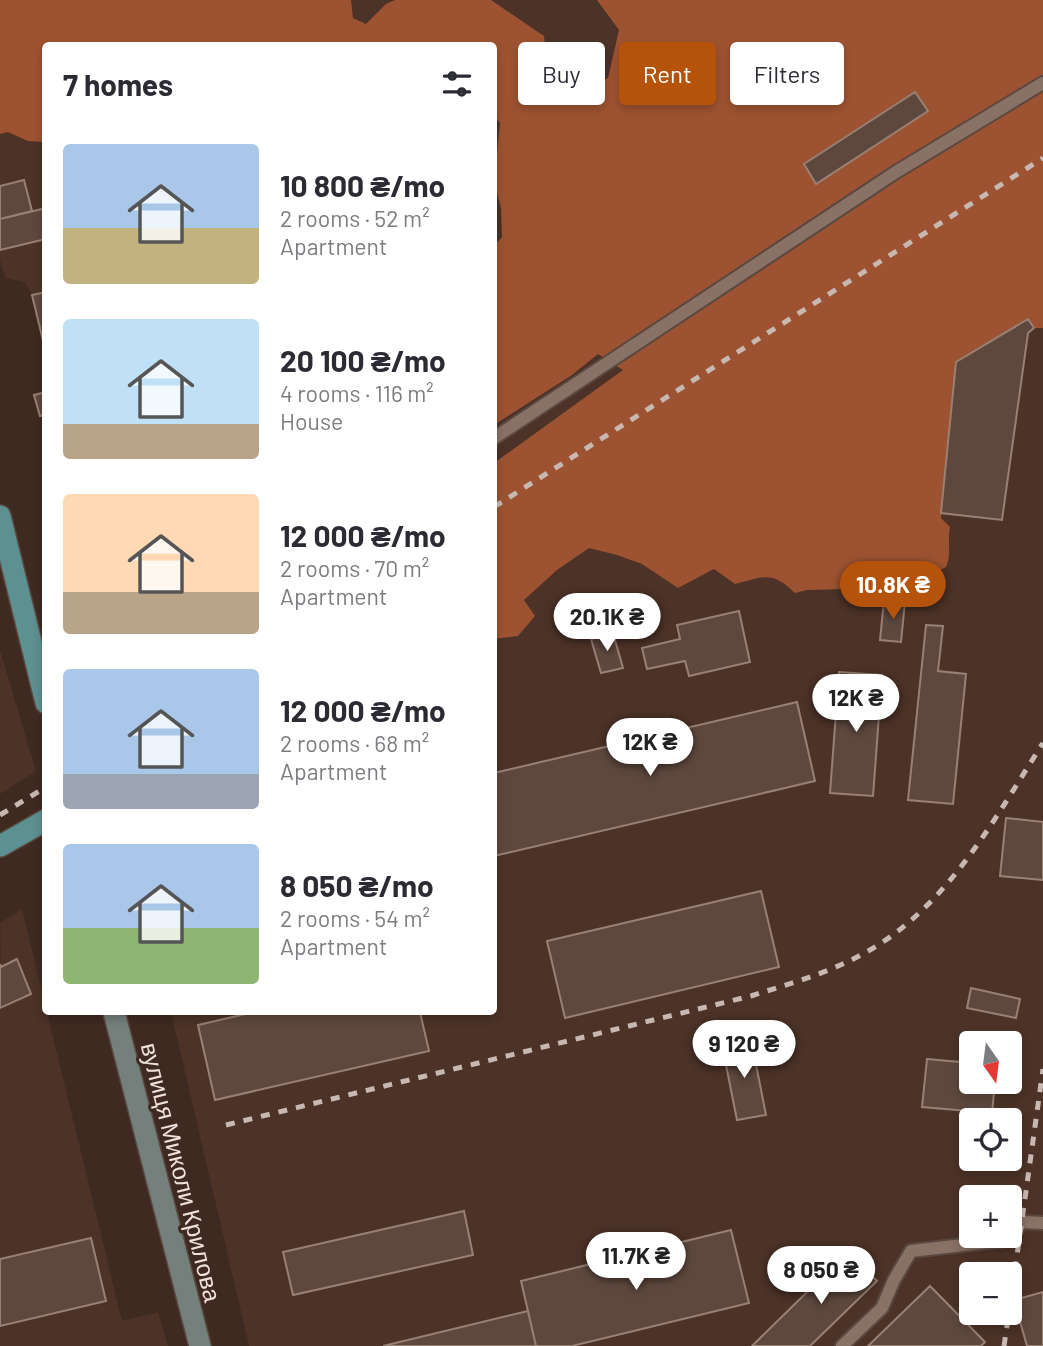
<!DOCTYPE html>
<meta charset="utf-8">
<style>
:root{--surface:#fff;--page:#f7f7f7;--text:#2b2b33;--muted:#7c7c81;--accent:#b45309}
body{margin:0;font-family:Barlow,sans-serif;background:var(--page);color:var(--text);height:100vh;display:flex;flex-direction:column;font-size:26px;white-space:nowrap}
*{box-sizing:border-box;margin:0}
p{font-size:23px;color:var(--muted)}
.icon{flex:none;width:38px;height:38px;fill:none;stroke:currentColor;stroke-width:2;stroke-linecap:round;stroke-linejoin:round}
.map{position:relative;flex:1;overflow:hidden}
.panel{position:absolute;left:42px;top:42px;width:455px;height:973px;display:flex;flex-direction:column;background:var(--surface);border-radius:7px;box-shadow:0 4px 10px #0003}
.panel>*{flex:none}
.guide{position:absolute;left:518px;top:42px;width:420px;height:63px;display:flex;gap:14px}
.needle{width:46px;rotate:166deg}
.controls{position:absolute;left:959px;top:1031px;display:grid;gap:14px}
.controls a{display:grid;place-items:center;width:63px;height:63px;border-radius:7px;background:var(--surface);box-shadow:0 4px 10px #0003;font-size:35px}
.price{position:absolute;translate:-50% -60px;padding:0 16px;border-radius:24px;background:#fff;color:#222;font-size:23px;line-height:46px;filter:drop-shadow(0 2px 4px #0008)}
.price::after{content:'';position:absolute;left:50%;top:42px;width:21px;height:16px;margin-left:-10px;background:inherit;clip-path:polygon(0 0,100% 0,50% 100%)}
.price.active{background:var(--accent);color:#fff}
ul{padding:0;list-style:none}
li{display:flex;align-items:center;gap:21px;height:175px;padding:0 21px}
li span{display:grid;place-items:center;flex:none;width:196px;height:140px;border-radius:7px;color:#555}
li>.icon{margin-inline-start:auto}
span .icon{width:84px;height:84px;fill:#fffc;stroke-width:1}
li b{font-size:30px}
h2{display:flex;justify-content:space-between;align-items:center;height:84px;padding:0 21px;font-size:30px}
.tag{padding:0 24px;border-radius:7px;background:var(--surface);box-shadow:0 4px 10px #0003;font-size:24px;line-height:63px}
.tag.active{background:var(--accent);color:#fff}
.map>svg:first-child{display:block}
.built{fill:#4c3227;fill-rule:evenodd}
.forest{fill:#9d5331}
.building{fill:#5e483e;stroke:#998075;stroke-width:2}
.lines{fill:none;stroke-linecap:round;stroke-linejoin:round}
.lane-casing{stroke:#5a4840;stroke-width:16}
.secondary-casing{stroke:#5a4840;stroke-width:24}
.primary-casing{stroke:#5a4840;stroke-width:24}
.lane{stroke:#897166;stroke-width:12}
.secondary{stroke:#73807b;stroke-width:21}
.primary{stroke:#5d9091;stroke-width:21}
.rail{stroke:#c8b8b2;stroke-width:5;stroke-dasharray:9 9;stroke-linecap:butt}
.labels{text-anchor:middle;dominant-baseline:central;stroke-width:6;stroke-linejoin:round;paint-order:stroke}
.street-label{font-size:24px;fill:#efe1db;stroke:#3e2a21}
</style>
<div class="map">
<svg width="1043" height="1346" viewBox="0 0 1043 1346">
<rect width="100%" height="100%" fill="#3e2a21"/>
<!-- built -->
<path class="built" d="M 0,0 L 1043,0 L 1043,1346 L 249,1346 L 171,1012 L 494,1012 L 494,46 L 46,46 L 45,353 L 32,295 L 25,282 L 5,278 L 0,260 ZM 971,1043 L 1010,1043 L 1010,1082 L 971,1082 ZM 971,1120 L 1010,1120 L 1010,1158 L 971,1158 ZM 971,1197 L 1010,1197 L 1010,1236 L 971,1236 ZM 971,1274 L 1010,1274 L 1010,1312 L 971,1312 Z
M 0,650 L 36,771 L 0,794 Z
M 22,909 L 122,1321 L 158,1312 L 168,1346 L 0,1346 L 0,1008 L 17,960 L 1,967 L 0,923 Z"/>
<!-- forest -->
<path class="forest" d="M 0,0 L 351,0 L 353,18 L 366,24 L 386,4 L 395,0 L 491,0 L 544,36 L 548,79 L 570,96 L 608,78 L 619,30 L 597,0 L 1043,0 L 1043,328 L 1034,328 L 1028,319 L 956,362 L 941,518 L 950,527 C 947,542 952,553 946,567 C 921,581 893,590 866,576 L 846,589 L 807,590 L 795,593 C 771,570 765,577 735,584 L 714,569 L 678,588 L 642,564 L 617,555 L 589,548 L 557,570 L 524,600 L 535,616 L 518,636 L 494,639 L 494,463 L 623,370 L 598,354 L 572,375 L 494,425 L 494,246 L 502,237 L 501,208 L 494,181 L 500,123 L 494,115 L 494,46 L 46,46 L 45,142 L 28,141 L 8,132 L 0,134 Z"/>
<!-- building -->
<path class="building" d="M 915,92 L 928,111 L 816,184 L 804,164 Z
M 24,180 L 32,211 L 0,219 L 0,186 Z
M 46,208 L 46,239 L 0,250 L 0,219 Z
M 46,292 L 46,353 L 32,295 Z
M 1028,319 L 1034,328 L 1028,333 L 1002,520 L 941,513 L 956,362 Z
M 46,392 L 46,415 L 40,416 L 34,395 Z
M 884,600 L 905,602 L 901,642 L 880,640 Z
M 739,611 L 750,662 L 689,676 L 685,661 L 647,669 L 642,648 L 680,639 L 677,625 Z
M 926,625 L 943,626 L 938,671 L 966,674 L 953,804 L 908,800 Z
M 613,633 L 623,668 L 601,673 L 591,639 Z
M 839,672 L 882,675 L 873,796 L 830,793 Z
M 797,702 L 815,781 L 494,856 L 494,773 Z
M 1006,818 L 1043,822 L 1043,880 L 1000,876 Z
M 761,891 L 779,967 L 565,1018 L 547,941 Z
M 17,959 L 31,994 L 0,1008 L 0,964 L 1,967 Z
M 971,988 L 1020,999 L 1016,1018 L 967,1008 Z
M 254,1012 L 420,1012 L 429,1051 L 215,1100 L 198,1025 Z
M 751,1039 L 766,1115 L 737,1120 L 722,1045 Z
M 927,1059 L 971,1063 L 971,1082 L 995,1082 L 992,1113 L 922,1107 Z
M 464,1211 L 473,1255 L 293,1295 L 283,1252 Z
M 731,1230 L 749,1303 L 572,1346 L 536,1346 L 521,1281 Z
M 91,1238 L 106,1301 L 0,1326 L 0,1259 Z
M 848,1252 L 877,1281 L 810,1346 L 752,1346 Z
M 930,1286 L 985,1342 L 981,1346 L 868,1346 Z
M 1043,1292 L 1043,1346 L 1027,1346 L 1014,1300 Z
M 528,1311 L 536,1346 L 383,1346 Z"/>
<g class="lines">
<!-- lane casing -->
<g class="lane-casing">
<path id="lane" d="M 494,438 L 896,172 L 1043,83
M 842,1346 L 882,1308 L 894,1280 L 911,1251 L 1007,1240 L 1022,1222 L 1043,1223"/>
</g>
<!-- secondary casing -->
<g class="secondary-casing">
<path id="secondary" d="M 114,1012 L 200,1346"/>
</g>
<!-- primary casing -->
<g class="primary-casing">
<path id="primary" d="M 0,516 L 46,703
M 0,846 L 46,820"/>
</g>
<!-- lane -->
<use href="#lane" class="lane"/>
<!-- secondary -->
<use href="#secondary" class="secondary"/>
<!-- primary -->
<use href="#primary" class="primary"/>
<!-- rail -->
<path class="rail" d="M 494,507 L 1043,158
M 0,815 L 46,787
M 226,1125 L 751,996 C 788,984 826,974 861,955 C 946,910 993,821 1043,743
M 1010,1306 L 1043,1069
M 1004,1346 L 1009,1312"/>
</g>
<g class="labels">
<!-- street labels -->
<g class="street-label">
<text transform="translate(182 1172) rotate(76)">вулиця Миколи Крилова</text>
</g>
</g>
</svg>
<div class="controls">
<a><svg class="needle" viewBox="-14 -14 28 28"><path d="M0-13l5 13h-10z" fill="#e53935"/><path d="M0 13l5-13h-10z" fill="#7c7c81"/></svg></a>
<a><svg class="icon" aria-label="locate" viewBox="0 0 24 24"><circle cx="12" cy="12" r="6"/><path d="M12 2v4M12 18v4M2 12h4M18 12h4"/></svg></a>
<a>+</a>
<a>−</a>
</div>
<b class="price active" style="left:893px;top:621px">10.8K ₴</b>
<b class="price" style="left:607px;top:653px">20.1K ₴</b>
<b class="price" style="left:856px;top:734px">12K ₴</b>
<b class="price" style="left:650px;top:778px">12K ₴</b>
<b class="price" style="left:744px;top:1080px">9 120 ₴</b>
<b class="price" style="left:636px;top:1292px">11.7K ₴</b>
<b class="price" style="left:821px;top:1306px">8 050 ₴</b>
<div class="guide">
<a class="tag">Buy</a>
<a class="tag active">Rent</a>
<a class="tag">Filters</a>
</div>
<section class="panel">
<h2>7 homes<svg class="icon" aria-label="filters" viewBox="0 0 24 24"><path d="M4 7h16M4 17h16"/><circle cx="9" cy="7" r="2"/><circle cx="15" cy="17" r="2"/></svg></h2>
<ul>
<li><span style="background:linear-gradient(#a9c7e8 60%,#c2b280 0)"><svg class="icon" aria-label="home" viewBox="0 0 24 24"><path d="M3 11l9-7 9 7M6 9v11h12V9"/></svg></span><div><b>10 800 ₴/mo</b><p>2 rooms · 52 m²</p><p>Apartment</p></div></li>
<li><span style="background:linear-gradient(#bfe0f5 75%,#b9a48a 0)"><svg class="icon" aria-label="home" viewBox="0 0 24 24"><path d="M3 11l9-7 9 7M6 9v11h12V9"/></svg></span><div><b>20 100 ₴/mo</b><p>4 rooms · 116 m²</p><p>House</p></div></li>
<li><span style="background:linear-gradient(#ffd9b3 70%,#b9a48a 0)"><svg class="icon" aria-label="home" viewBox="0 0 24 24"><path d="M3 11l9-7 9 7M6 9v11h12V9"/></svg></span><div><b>12 000 ₴/mo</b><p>2 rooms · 70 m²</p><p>Apartment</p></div></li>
<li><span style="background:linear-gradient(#a9c7e8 75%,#9aa5b1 0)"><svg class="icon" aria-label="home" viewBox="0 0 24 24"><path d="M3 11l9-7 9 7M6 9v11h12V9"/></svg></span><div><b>12 000 ₴/mo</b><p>2 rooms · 68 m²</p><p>Apartment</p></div></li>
<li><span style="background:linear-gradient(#a9c7e8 60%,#8fb573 0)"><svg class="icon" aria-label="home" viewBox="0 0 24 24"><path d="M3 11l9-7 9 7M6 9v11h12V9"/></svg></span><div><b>8 050 ₴/mo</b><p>2 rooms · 54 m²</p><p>Apartment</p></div></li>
</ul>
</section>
</div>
